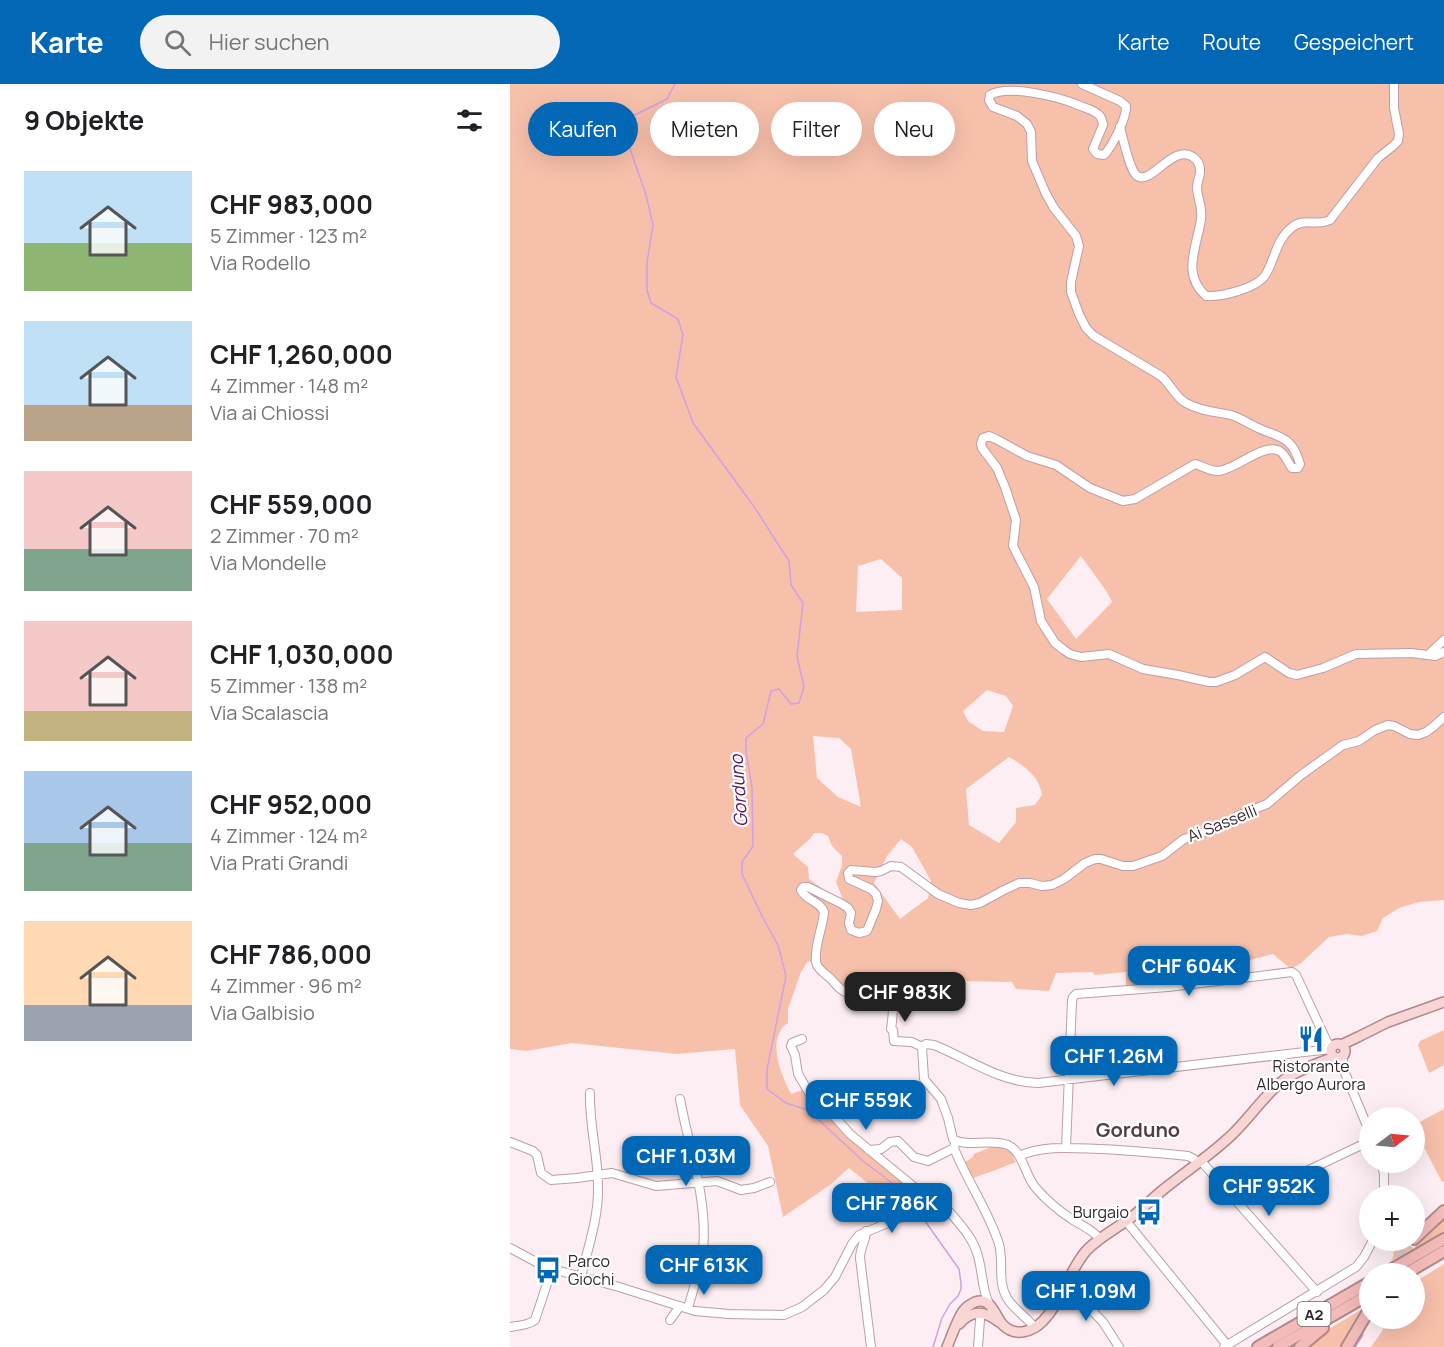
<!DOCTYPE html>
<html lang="de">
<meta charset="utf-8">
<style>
:root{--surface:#fff;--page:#f2f2f2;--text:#202124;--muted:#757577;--accent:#0267b4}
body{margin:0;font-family:Manrope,sans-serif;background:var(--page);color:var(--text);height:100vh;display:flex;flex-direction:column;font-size:22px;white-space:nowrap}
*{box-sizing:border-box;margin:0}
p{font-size:20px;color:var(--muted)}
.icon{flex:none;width:33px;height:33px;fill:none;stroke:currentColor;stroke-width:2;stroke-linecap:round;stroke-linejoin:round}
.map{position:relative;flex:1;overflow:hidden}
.panel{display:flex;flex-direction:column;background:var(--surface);width:510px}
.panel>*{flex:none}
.banner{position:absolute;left:18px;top:18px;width:570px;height:54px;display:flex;gap:12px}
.needle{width:39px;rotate:74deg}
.controls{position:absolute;left:849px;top:1023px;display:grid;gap:12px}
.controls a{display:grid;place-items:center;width:66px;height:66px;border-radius:50%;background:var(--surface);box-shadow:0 6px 24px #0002;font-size:30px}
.price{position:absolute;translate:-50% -51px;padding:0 14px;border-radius:12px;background:var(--accent);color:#fff;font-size:20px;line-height:39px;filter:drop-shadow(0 2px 3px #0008)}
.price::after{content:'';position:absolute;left:50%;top:36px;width:18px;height:14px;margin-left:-9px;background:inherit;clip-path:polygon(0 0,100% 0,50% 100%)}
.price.current{background:#222;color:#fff}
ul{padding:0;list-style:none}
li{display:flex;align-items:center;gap:18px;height:150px;padding:0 24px}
li span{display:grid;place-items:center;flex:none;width:168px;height:120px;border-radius:0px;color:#555}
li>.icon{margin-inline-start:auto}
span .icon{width:72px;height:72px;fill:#fffc;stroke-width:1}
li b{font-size:26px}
h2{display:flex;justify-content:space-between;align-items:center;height:72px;padding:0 24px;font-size:26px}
.chip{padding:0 21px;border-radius:27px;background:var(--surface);box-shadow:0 6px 24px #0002;font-size:21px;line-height:54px}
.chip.current{background:var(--accent);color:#fff}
header{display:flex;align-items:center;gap:36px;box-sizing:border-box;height:84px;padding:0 30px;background:var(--accent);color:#fff}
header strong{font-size:28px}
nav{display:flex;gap:33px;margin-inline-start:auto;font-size:21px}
.search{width:420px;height:54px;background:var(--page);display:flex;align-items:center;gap:15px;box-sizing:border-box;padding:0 21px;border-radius:33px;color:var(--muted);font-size:22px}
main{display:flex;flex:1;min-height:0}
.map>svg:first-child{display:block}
.green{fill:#f7c0ab;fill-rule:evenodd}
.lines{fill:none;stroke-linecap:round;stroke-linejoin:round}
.stream{stroke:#d0a0e5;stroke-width:1.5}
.highway-tunnel{stroke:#d4c6ca;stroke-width:10;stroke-dasharray:10 5;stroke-linecap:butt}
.minor-casing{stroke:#bd9ea7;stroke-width:10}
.major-casing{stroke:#b08888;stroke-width:12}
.highway-casing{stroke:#b08888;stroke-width:14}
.minor{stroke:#fff;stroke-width:8}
.major{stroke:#f8d6d6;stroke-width:9}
.highway{stroke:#f3bbba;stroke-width:10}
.labels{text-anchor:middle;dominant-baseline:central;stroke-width:4.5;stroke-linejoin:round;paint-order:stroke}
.shield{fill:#fff;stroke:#71686b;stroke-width:1.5}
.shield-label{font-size:15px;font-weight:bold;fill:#34282c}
.street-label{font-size:16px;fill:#34282c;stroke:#fff}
.poi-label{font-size:16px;fill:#34282c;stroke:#fff}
.water-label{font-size:18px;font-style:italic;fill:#531868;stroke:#fff}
.quarter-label{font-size:20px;font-weight:bold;fill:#563c44;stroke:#fff}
</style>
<header>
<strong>Karte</strong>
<div class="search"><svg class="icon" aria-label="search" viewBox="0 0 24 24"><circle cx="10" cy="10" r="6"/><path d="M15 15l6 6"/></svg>Hier suchen</div>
<nav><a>Karte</a><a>Route</a><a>Gespeichert</a></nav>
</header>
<main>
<section class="panel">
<h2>9 Objekte<svg class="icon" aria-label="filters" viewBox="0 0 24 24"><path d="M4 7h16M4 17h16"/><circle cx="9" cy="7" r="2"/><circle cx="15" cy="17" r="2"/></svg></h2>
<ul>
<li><span style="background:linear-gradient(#bfe0f5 60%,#8fb573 0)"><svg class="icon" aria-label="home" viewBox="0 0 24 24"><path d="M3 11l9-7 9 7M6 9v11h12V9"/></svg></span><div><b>CHF 983,000</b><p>5 Zimmer · 123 m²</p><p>Via Rodello</p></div></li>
<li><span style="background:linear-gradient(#bfe0f5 70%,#b9a48a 0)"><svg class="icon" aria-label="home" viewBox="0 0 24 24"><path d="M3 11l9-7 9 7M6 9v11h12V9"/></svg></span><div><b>CHF 1,260,000</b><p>4 Zimmer · 148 m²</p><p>Via ai Chiossi</p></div></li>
<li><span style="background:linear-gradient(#f6c9c9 65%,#7fa58c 0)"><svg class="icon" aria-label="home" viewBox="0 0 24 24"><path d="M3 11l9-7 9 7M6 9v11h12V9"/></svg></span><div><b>CHF 559,000</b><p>2 Zimmer · 70 m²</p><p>Via Mondelle</p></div></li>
<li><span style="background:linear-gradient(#f6c9c9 75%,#c2b280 0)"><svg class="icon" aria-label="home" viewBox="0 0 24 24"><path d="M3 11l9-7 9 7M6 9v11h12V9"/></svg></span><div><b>CHF 1,030,000</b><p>5 Zimmer · 138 m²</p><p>Via Scalascia</p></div></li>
<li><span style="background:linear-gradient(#a9c7e8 60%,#7fa58c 0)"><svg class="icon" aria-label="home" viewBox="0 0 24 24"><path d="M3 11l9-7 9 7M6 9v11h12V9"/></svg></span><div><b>CHF 952,000</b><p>4 Zimmer · 124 m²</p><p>Via Prati Grandi</p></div></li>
<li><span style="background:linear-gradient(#ffd9b3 70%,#9aa5b1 0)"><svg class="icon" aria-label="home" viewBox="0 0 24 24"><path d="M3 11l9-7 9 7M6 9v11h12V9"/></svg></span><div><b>CHF 786,000</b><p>4 Zimmer · 96 m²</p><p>Via Galbisio</p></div></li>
</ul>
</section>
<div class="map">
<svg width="934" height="1263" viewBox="0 0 934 1263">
<rect width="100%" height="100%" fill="#fceef2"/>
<!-- green -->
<path class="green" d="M 0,0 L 934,0 L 934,816 L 909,818 L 889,824 L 873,834 L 867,847 L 852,852 L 837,850 L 819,853 L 791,879 L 781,885 L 763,870 L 717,882 L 694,898 L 616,906 L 616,888 L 585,891 L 582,888 L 546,889 L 539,907 L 506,905 L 502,898 L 451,897 L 415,893 L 373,899 L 340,909 L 307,880 L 298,877 L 291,888 L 278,925 L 278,939 C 275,941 272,943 271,946 C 259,964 273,994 281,1010 L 295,1005 L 409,1110 L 409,1121 L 393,1128 L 339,1084 L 320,1101 L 273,1133 L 258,1062 L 230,1021 L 225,965 L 167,970 L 62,959 L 16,967 L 0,965 ZM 571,472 L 597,508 L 602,518 L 566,555 L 537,515 ZM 371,475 L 392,494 L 392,526 L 346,528 L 348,482 ZM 477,606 L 496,612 L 503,622 L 494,648 L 473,647 L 458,637 L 453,627 ZM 303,652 L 329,654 L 341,665 L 351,723 L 328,713 L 307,694 ZM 499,673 C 516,683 529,692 532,711 L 525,721 L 506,724 L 506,738 L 489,759 L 459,741 L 456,705 ZM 304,749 L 312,749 L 318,752 L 322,762 L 332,772 L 332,781 L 326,798 L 333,816 L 324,813 L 299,795 L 298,783 L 283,770 L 300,755 ZM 391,755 L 402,763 L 421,797 L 418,814 L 390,835 L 364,799 L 377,772 Z
M 934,946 L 934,981 L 919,989 L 908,961 L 910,957 Z
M 934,1025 L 934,1097 L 932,1098 L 905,1046 L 904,1041 Z
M 481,1063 L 495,1063 L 500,1066 L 506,1078 C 490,1084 476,1090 460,1095 L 453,1079 L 462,1074 L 464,1070 Z
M 934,1130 L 934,1148 L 905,1165 L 906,1156 Z
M 886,1157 L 894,1157 L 904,1165 L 882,1177 Z
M 934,1180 L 934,1263 L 861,1263 L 873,1246 L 875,1235 L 904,1234 L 905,1198 Z
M 859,1221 L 832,1263 L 796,1263 L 817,1246 Z"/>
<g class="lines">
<!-- stream -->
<path class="stream" d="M 165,0 L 157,15 L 123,32 L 118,59 L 136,111 L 143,141 L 137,179 L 137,206 L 141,219 L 168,235 L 173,251 L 166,293 L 183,339 L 245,424 L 266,457 L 279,477 L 281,501 L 293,519 L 287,572 L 294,603 L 289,619 L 281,620 L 269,605 L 261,607 L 253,640 L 236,654 L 236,667 L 242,704 L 243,762 L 232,778 L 232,790 L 253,834 L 268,861 L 276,892 L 257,986 L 257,1005 L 276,1019 L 298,1026 L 353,1077 L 390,1105 L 405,1124
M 410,1130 L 449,1185 L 451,1199 L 451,1205 L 448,1212 L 440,1220 L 432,1234 L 423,1263
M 845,1263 L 853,1251"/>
<!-- highway-tunnel -->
<path class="highway-tunnel" d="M 880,1187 L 899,1161"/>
<!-- minor casing -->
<g class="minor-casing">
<path id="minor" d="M 572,0 L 610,17 L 616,22 C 617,33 602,63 594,71 L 587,70 L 583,65 L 593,41 C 592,37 592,35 590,32 C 585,26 575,24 568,21 C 549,13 498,0 480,11 L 479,16 L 483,23 L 507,32 L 517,40 L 521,48 L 522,77 L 536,110 L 544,124 L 566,152 L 569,162 L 561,198 L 561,208 L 569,230 L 576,244 L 584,252 L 651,292 C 660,299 665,313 676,319 C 690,327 706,328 721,331 C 730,334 738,339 746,343 C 769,354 782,351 790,380 L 788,384 L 782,384 C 778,379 776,372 771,368 C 756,356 726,386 708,387 C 700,387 692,382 685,380 L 625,415 L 613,417 L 580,404 L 546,381 L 517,372 L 486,355 L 479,352 L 473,354 L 471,360 L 472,364 L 487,384 L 495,403 L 506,436 L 503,462 L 524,503 L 531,537 L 545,559 L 554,566 L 560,570 L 571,573 L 599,570 L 633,585 L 668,591 L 699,598 L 706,598 L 725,591 L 755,573 L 779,589 L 787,591 L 813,584 L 846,570 L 901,569 L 925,572 L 934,568
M 610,43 C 613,54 619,84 626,91 C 640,104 662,59 683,73 C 687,76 690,80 690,85 C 691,91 687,97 687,103 C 687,114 693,123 691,135 C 687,163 671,190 696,212 C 712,213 748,204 756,190 C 765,175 766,157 780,145 C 794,132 805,143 820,136 L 868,74 L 883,62 L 888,57 L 889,50 L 884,24 L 884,0
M 918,571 L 934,556
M 292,955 L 282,959 L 281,962 L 285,971 L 288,990 L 301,1012 L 323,1031 L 340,1050 L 415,1112 L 421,1121
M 412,963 L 402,958 L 384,957 L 383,946 L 381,945 C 384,925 388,886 354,901 C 349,903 345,910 339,909 C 332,909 325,899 321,895 C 316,890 307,885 306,878 C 304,862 313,843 314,828 C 309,816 296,817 291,806 L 293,803 L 298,803 L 332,820 L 338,824 L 341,829 L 339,839 L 341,846 L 349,849 L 357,847 L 366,825 L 368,817 L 366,810 L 361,805 L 339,795 L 338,789 L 341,786 L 366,788 L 371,787 L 381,782 L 391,783 L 428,810 L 449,819 L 461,821 L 470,819 L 494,806 L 509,799 L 520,799 L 532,802 L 542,801 L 554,795 L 575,779 L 585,775 L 591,775 L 613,782 L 623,782 L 652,772 L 674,755 L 704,745 L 727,732 L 757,720 L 791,691 L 833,661 L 849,657 L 865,646 L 878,641 L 884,642 L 900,650 L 908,651 L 916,648 L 923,643 L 934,633
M 412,963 L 416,960 L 424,961 C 459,975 489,998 528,999 L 821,965
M 412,963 L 414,995 L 431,1015 L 438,1034 L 443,1055 C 457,1064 480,1054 498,1061 C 513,1068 515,1091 525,1103 C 536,1116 549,1127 563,1136 C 573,1142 583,1146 590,1155
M 832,972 L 835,988
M 825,973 L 835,989 L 860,1049
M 170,1015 C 179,1065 198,1115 193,1166 C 190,1186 183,1206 178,1224
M 0,1058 L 23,1067 L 27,1071 L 31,1089 L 41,1096 L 67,1094 L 102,1089 L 146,1102 L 207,1097 L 231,1106 L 244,1104 L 260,1098
M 444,1064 C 457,1097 478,1126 489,1160 C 494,1178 487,1197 497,1214 C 504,1226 517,1233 525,1244
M 556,1064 L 562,917 L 563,913 L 566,910 L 658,903 L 782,888 L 786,891 L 817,958 L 822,963
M 359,1066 L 371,1065 L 380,1058 L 388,1057 L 404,1073 L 418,1077 L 444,1064 L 445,1059
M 509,1072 C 533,1061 562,1064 588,1065 C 618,1066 648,1069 678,1072 L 684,1075 L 688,1079
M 691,1077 L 807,1208
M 871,1078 L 874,1090 L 874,1112
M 729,1119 L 860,1057
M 616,1137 L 717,1261
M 356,1147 C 357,1154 350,1163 350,1174 L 361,1263
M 0,1164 L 28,1179 L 42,1185 L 109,1203 L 185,1227 L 219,1230 L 274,1231 L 292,1223 L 314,1206 L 325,1193 L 342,1160 L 349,1151 L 421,1121 C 433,1119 437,1125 444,1133 C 453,1144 463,1155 467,1169 C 473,1186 471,1203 479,1220
M 71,1193 C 78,1163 89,1133 88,1102 C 88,1071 79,1040 80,1009
M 557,1201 L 593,1238 L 609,1263
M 160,1236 L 170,1222
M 0,1243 C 8,1242 19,1241 25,1236 L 42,1185
M 468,1263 L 470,1236
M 714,1263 L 846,1183 L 854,1173 L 863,1156"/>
</g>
<!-- major casing -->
<g class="major-casing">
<path id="major" d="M821 967a7 7 0 1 1 14 0a7 7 0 1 1-14 0Z
M 831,961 L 848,953 L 878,938 L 934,918
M 449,1240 C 462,1225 475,1227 489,1238
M 437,1263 C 441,1254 448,1233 454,1226 C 457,1222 461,1220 465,1218 C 482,1212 485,1233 493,1241 C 506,1254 523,1247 533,1237 C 553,1216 558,1188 576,1167 C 590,1152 608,1144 623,1132 C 634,1123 644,1113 654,1105 C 674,1089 696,1074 715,1057 C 737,1039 752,1012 775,995 C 791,985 807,979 825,973"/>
</g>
<!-- highway casing -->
<g class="highway-casing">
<path id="highway" d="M 904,1155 L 934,1127
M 874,1190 L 934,1155
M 895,1190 L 934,1167
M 748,1263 L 860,1198
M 768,1263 L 860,1210
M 790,1263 L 813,1244
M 837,1263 L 859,1226"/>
</g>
<!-- minor -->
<use href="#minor" class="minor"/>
<!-- major -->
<use href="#major" class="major"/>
<!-- highway -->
<use href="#highway" class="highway"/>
</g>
<!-- icons -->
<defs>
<g id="restaurant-bare" transform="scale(2.07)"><path d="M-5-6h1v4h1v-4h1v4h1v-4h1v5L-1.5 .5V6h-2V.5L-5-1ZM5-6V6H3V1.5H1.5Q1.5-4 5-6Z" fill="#0267b4" stroke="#fff" stroke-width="2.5" paint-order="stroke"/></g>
<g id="bus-bare" transform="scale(2.07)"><path d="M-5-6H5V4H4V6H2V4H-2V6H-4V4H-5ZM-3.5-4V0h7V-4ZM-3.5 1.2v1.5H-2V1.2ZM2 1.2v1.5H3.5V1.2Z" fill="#0267b4" stroke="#fff" stroke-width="2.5" paint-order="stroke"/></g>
</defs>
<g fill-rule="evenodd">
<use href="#restaurant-bare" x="801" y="955"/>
<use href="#bus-bare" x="639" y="1128"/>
<use href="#bus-bare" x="38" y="1186"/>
</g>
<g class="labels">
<!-- shield labels -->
<rect class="shield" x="787.5" y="1218" width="33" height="24" rx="4.5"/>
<g class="shield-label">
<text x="804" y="1230">A2</text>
</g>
<!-- street labels -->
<g class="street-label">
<text transform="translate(712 739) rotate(-22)">Ai Sasselli</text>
</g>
<!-- poi labels -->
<g class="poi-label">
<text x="801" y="982">Ristorante<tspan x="801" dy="18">Albergo Aurora</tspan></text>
<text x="619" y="1128" text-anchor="end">Burgaio</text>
<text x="58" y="1177" text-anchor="start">Parco<tspan x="58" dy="18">Giochi</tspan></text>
</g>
<!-- water labels -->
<g class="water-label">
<text transform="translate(228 707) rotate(-94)">Gorduno</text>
</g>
<!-- quarter labels -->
<g class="quarter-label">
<text x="628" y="1045">Gorduno</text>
</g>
</g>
</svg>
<div class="controls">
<a><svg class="needle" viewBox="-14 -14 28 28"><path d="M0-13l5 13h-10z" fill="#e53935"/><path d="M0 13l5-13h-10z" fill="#757577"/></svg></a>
<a>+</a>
<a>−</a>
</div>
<b class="price" style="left:679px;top:913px">CHF 604K</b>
<b class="price current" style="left:395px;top:939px">CHF 983K</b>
<b class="price" style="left:604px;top:1003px">CHF 1.26M</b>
<b class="price" style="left:356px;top:1047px">CHF 559K</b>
<b class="price" style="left:176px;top:1103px">CHF 1.03M</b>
<b class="price" style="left:759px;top:1133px">CHF 952K</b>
<b class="price" style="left:382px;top:1150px">CHF 786K</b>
<b class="price" style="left:194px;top:1212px">CHF 613K</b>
<b class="price" style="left:576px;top:1238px">CHF 1.09M</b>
<div class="banner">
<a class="chip current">Kaufen</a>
<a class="chip">Mieten</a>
<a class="chip">Filter</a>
<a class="chip">Neu</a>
</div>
</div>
</main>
